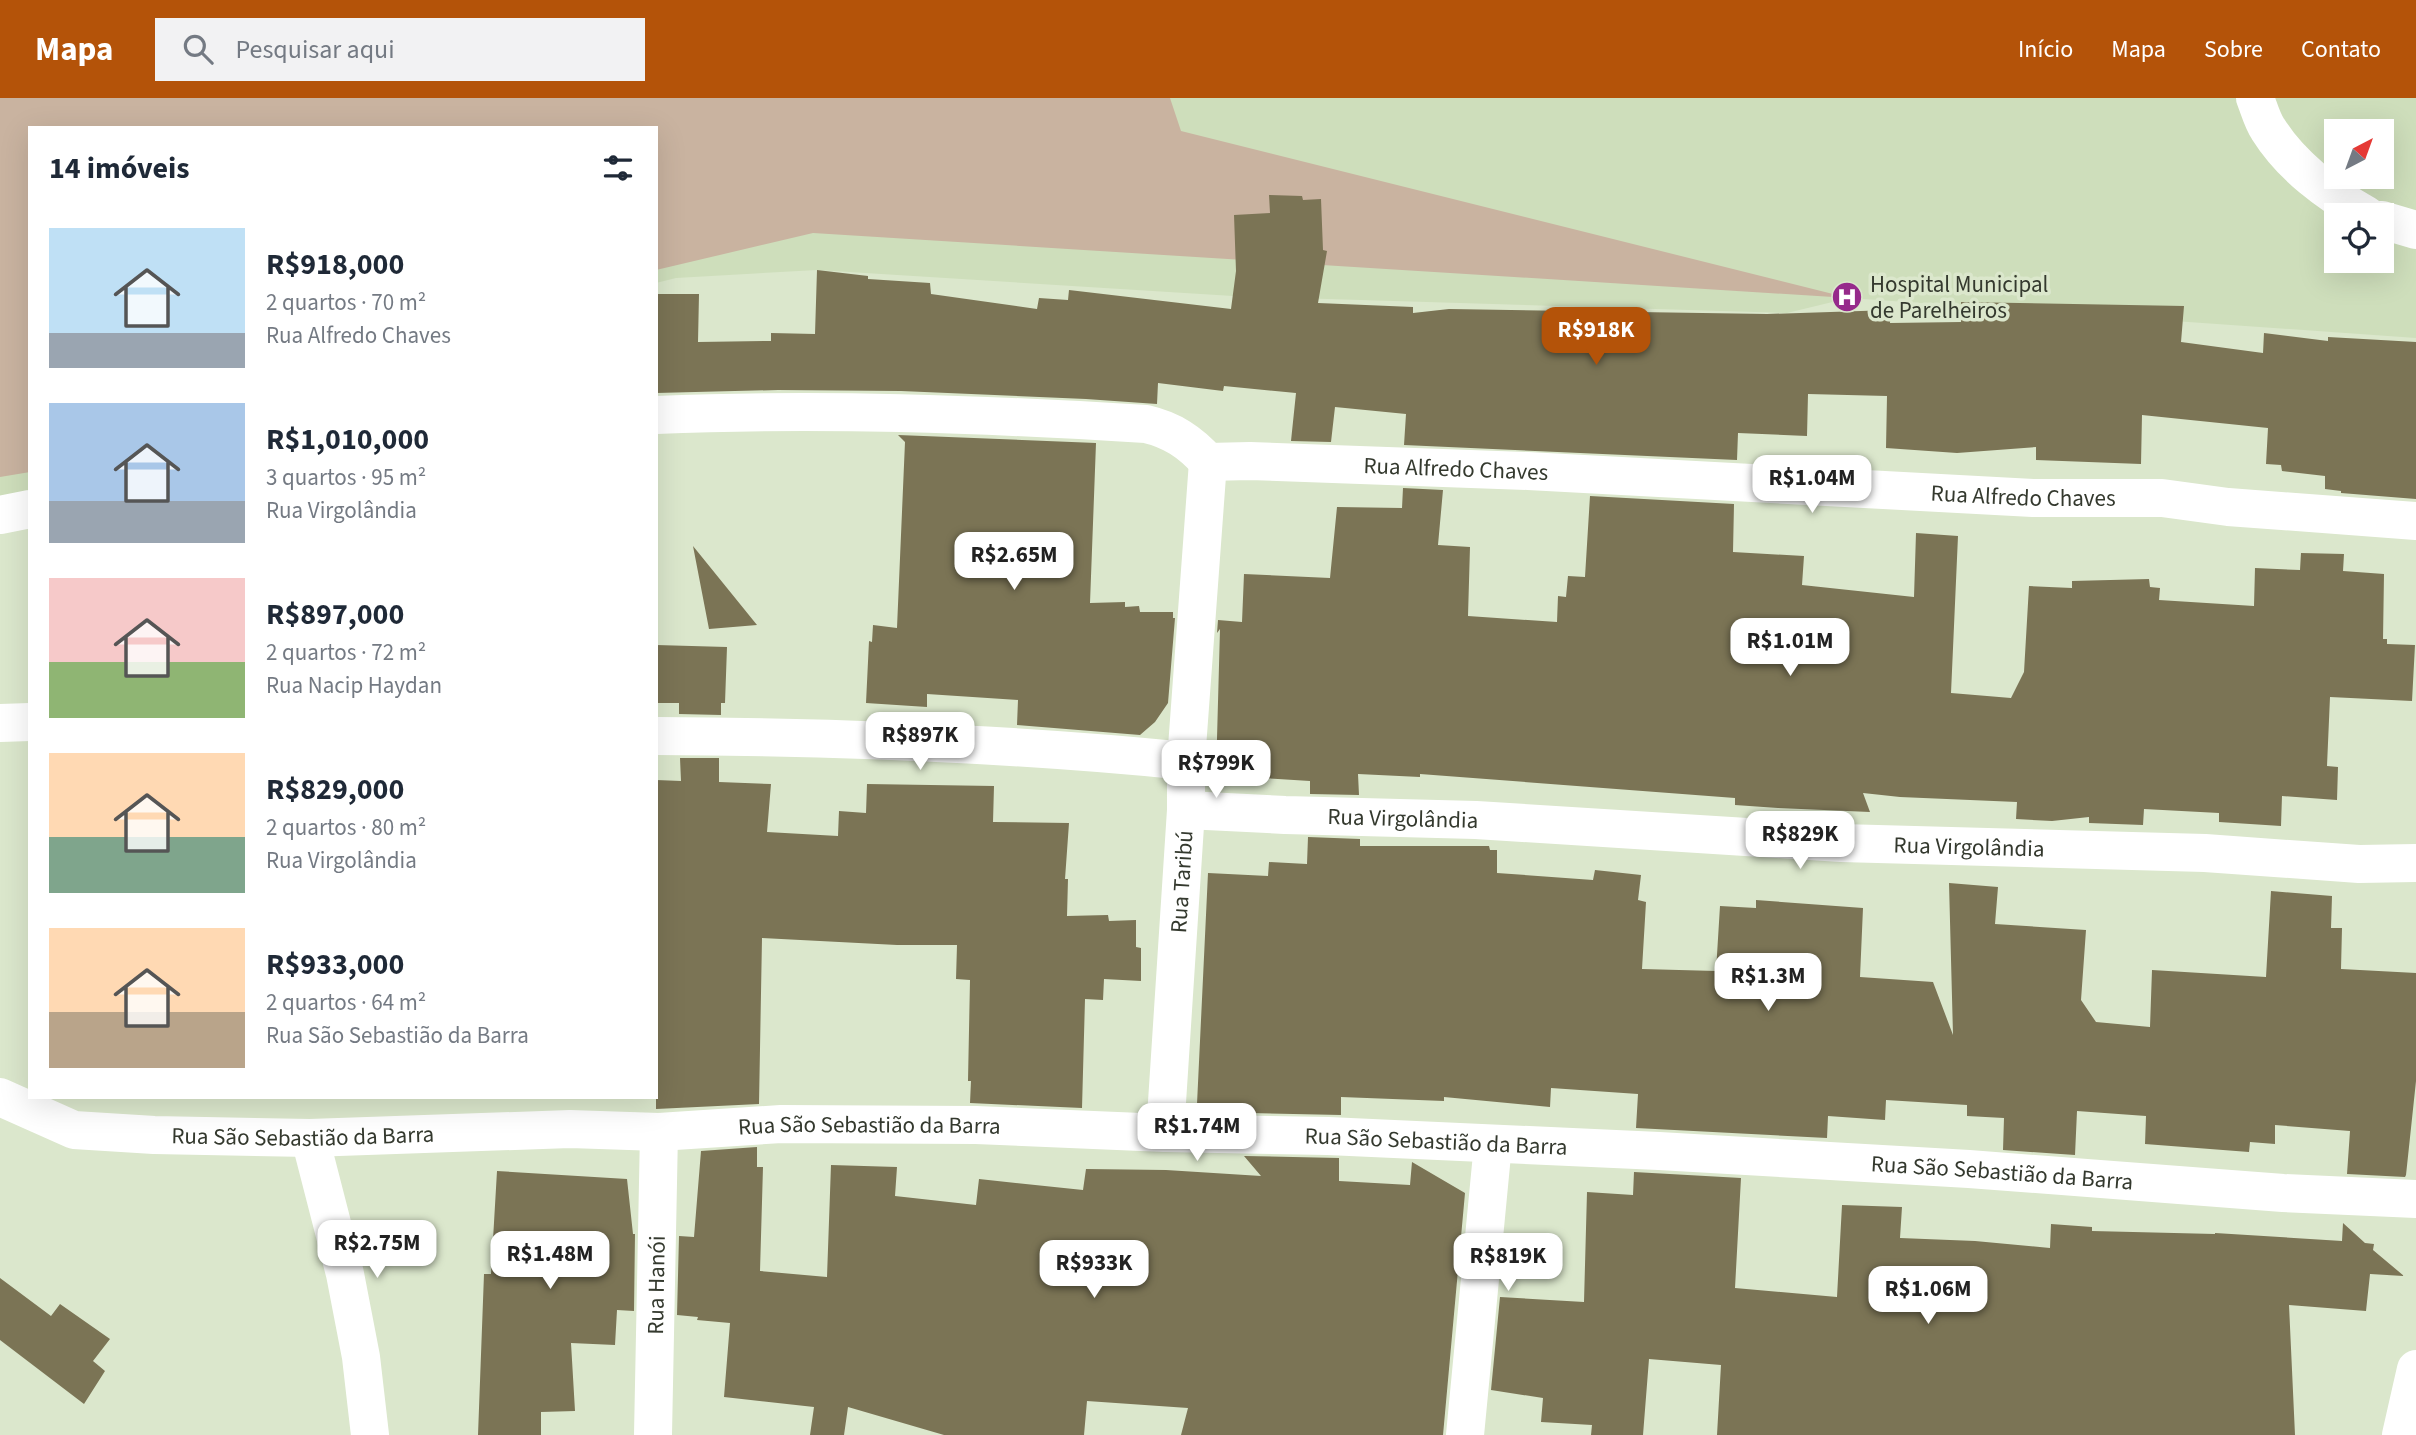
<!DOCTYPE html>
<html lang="pt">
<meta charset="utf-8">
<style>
:root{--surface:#fff;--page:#f2f2f3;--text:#1f2937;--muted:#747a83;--accent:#b45309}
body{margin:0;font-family:"Source Sans 3",sans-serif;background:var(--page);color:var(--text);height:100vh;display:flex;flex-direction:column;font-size:26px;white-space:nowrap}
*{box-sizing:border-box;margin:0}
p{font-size:23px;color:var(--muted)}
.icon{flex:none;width:38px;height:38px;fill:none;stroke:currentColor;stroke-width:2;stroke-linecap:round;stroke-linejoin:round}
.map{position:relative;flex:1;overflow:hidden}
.side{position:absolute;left:28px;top:28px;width:630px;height:973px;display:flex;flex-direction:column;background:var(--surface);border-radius:0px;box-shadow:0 7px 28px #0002}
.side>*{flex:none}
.needle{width:46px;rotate:41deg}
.tools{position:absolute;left:2324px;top:21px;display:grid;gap:14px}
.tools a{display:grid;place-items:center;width:70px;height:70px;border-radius:0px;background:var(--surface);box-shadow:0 7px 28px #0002;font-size:35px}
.price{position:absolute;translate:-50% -60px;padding:0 16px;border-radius:14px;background:#fff;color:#222;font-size:23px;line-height:46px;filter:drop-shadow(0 2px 4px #0008)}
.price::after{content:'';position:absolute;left:50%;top:42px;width:21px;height:16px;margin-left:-10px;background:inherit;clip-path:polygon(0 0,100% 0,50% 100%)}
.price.active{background:var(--accent);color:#fff}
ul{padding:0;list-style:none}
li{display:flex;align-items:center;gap:21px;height:175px;padding:0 21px}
li span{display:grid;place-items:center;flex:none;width:196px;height:140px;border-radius:0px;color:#555}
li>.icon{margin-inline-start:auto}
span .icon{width:84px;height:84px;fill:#fffc;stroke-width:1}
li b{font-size:30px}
h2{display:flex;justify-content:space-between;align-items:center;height:84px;padding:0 21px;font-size:30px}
header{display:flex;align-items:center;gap:42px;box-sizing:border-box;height:98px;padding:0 35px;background:var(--accent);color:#fff}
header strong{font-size:33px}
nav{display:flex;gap:38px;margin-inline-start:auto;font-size:24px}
.search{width:490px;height:63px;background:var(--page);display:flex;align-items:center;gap:18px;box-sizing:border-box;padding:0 24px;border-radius:0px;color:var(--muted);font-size:26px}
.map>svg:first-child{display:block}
.built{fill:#cedebb;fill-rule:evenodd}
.green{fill:#c9b3a0}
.building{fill:#7b7455}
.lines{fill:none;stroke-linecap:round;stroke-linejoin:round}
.minor{stroke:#fff;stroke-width:38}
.labels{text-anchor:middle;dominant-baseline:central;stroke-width:7;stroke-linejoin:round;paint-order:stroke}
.poi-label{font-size:23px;fill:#34392e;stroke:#dbe7cc;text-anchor:start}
.street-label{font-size:23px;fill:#34392e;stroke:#dbe7cc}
</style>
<header>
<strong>Mapa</strong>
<div class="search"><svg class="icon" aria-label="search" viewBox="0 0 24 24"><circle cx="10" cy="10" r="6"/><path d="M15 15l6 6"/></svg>Pesquisar aqui</div>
<nav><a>Início</a><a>Mapa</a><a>Sobre</a><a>Contato</a></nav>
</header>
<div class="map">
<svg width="2416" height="1337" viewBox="0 0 2416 1337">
<rect width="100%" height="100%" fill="#dbe7cc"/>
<!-- built -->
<path class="built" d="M 0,0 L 2416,0 L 2416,240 L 1849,200 L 1787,215 L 1233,198 L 817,172 L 676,180 L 656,185 L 656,30 L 30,30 L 30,393 L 0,399 ZM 2336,33 L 2382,33 L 2382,79 L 2336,79 ZM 2336,117 L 2382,117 L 2382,163 L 2336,163 Z"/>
<!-- green -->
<path class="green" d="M 0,0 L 1170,0 L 1181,33 L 1849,200 L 813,135 L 656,172 L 656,30 L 30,30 L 30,374 L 0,379 Z"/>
<!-- building -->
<path class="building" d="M 1269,97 L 1302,98 L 1303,102 L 1321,101 L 1323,152 L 1327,153 L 1318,205 L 1413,209 L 1413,215 L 1449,211 L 1767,216 L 1891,212 L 1890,225 L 1961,224 L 1961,204 L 2184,208 L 2181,244 L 2263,255 L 2264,235 L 2328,243 L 2328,239 L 2416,244 L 2416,401 L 2341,395 L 2341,393 L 2325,391 L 2325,378 L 2282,373 L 2281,367 L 2266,366 L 2268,330 L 2142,317 L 2141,366 L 2036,362 L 2036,349 L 1957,355 L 1886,350 L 1887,298 L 1808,296 L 1807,338 L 1738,335 L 1737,362 L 1404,347 L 1406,316 L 1335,309 L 1331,344 L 1291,343 L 1296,295 L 1224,288 L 1223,293 L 1158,285 L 1157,306 L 1086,301 L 901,293 L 778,292 L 656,295 L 656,196 L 699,196 L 698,244 L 771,243 L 771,235 L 815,236 L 817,172 L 868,178 L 868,181 L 930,185 L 931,196 L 1037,211 L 1039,200 L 1068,202 L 1069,192 L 1231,211 L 1236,173 L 1234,117 L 1270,115 Z
M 898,337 L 1096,345 L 1090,505 L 1125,504 L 1125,509 L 1139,508 L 1140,514 L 1173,514 L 1173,520 L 1175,520 L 1168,605 L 1155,624 L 1140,637 L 1017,627 L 1018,602 L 927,596 L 927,609 L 866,605 L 869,543 L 872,544 L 873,527 L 897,530 L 905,344 Z
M 1403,390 L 1443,392 L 1438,447 L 1470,449 L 1468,518 L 1557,524 L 1558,498 L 1566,499 L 1568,478 L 1585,479 L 1590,398 L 1734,406 L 1733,454 L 1804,458 L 1802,487 L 1914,499 L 1916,435 L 1958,438 L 1951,595 L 2011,600 L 2024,574 L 2029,488 L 2072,490 L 2072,483 L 2149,481 L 2150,489 L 2160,490 L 2159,502 L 2254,508 L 2255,470 L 2300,472 L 2301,455 L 2344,456 L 2343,473 L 2384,476 L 2383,541 L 2387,541 L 2387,546 L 2415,547 L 2412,603 L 2330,599 L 2327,668 L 2338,669 L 2337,702 L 2282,698 L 2281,728 L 2219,724 L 2219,715 L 2144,711 L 2143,727 L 2089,725 L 2089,719 L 2052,723 L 2016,721 L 2017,704 L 1900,699 L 1863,695 L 1870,714 L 1778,710 L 1735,707 L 1735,700 L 1420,676 L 1420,679 L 1358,676 L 1359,697 L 1310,696 L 1310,683 L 1216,677 L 1220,531 L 1217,535 L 1218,522 L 1242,524 L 1244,476 L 1330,480 L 1337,409 L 1402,410 Z
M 693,448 L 757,527 L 709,531 Z
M 656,547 L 727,549 L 725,605 L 721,605 L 721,617 L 679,616 L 679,605 L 656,605 Z
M 680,660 L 719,660 L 719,684 L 771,686 L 767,734 L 838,738 L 839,713 L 866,715 L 867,686 L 994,688 L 993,724 L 1069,725 L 1065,781 L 1068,781 L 1067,818 L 1108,817 L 1109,823 L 1136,822 L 1136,849 L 1141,850 L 1141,883 L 1104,881 L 1103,902 L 1085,901 L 1082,1010 L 970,1005 L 971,983 L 968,983 L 970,882 L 956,881 L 957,847 L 897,847 L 762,840 L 759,1006 L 656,1011 L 656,682 L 681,683 Z
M 1308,739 L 1360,741 L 1360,748 L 1489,748 L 1490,752 L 1497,752 L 1497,775 L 1593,782 L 1595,772 L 1641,777 L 1638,802 L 1646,804 L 1642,871 L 1716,873 L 1720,808 L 1756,810 L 1756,802 L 1863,810 L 1860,879 L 1933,884 L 1953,937 L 1949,785 L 1998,789 L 1995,826 L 2086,832 L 2081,902 L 2096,924 L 2150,929 L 2152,872 L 2266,879 L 2271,793 L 2332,798 L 2331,830 L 2342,830 L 2341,871 L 2416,875 L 2416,983 L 2406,1077 L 2405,1079 L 2347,1076 L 2350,1033 L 2275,1027 L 2275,1046 L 2250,1044 L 2249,1054 L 2145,1046 L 2146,1018 L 2077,1013 L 2075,1057 L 2003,1052 L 2004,1020 L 1967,1018 L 1967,1007 L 1886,1002 L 1885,1022 L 1828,1018 L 1827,1040 L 1636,1030 L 1638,996 L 1551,990 L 1550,1009 L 1444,999 L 1444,1003 L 1341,999 L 1341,1017 L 1204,1014 L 1197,1006 L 1208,775 L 1268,778 L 1269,764 L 1307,766 Z
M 757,1049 L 757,1069 L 763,1069 L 760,1173 L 827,1179 L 831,1067 L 897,1069 L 895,1098 L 976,1107 L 979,1081 L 1083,1092 L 1086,1071 L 1166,1072 L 1261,1078 L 1244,1058 L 1339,1060 L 1339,1083 L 1410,1087 L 1412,1064 L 1465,1095 L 1443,1337 L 1181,1337 L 1188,1310 L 1087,1303 L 1084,1337 L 944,1337 L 848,1309 L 844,1337 L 810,1337 L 814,1309 L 724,1299 L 730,1225 L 697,1222 L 698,1219 L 677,1217 L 679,1138 L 694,1139 L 701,1053 Z
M 497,1073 L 627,1081 L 633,1136 L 635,1136 L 634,1213 L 617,1212 L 615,1247 L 571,1245 L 575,1313 L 541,1314 L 541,1337 L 478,1337 L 484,1176 L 491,1176 Z
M 1634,1074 L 1741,1080 L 1735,1190 L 1837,1199 L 1842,1107 L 1902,1109 L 1900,1140 L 1975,1143 L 2050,1150 L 2051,1126 L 2092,1129 L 2092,1133 L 2215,1136 L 2215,1135 L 2342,1143 L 2343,1125 L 2365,1145 L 2374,1146 L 2373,1152 L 2404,1178 L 2370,1176 L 2366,1213 L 2289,1207 L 2295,1337 L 1717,1337 L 1721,1267 L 1649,1261 L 1643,1337 L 1591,1337 L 1592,1327 L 1541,1324 L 1543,1300 L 1491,1292 L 1500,1199 L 1584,1204 L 1587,1094 L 1633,1097 Z
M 0,1180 L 51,1218 L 60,1206 L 110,1241 L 93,1263 L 105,1273 L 84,1306 L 0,1242 Z"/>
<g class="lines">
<!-- minor -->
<g class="minor">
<path d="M 2255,0 C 2259,10 2262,22 2268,31 C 2292,69 2328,95 2366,117"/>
<path d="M 2382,122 L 2416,132"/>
<path d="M 656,317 C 819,310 983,316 1146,326 C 1172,332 1190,344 1208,364"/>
<path id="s1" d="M 1208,364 L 1250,363 L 1528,373 L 2033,400 L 2162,400 L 2228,409 L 2416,423"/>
<path d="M 0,417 L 30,411"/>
<path d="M 0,625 L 30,624"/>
<path d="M 656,638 C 833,639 1010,645 1186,663"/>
<path id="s2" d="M 1186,712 L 1285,717 L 1476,722 L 1841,745 L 2205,755 L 2359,766 L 2416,765"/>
<path id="s3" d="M 0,999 L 74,1032 L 154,1037 L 310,1040 L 570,1031 L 659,1034 L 781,1026 L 976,1027 L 1165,1035 L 1328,1038 L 1659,1053 L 1969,1071 L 2283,1095 L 2416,1101"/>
<path id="s4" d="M 1165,1035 L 1186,712 L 1186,663 L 1208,364"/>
<path d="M 310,1040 L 345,1176 L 361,1259 L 370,1337"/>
<path id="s5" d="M 653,1337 L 659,1034"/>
<path d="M 1465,1337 L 1493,1046"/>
<path d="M 2401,1337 L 2416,1271"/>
</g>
</g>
<!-- icons -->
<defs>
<g id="hospital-disc" transform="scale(1.575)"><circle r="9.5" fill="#962a8b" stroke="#dbe7cc"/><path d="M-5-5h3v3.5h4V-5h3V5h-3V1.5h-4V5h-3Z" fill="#fff"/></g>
</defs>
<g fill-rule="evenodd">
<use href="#hospital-disc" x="1847" y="199"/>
</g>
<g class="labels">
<!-- poi labels -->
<g class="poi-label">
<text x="1870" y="186">Hospital Municipal<tspan x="1870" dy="26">de Parelheiros</tspan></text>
</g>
<!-- street labels -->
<g class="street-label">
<text stroke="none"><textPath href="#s1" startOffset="248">Rua Alfredo Chaves</textPath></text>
<text stroke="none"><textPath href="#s1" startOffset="816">Rua Alfredo Chaves</textPath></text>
<text stroke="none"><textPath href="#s2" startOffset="217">Rua Virgolândia</textPath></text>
<text stroke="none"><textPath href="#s2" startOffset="784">Rua Virgolândia</textPath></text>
<text stroke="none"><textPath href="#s4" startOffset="252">Rua Taribú</textPath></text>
<text stroke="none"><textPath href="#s3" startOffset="877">Rua São Sebastião da Barra</textPath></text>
<text stroke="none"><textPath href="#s3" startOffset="310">Rua São Sebastião da Barra</textPath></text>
<text stroke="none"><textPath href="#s3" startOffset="1444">Rua São Sebastião da Barra</textPath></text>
<text stroke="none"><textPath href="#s3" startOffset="2011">Rua São Sebastião da Barra</textPath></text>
<text stroke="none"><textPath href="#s5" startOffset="150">Rua Hanói</textPath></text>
</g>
</g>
</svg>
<div class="tools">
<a><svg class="needle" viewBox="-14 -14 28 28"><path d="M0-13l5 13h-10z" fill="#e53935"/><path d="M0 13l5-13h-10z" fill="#747a83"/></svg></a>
<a><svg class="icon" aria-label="locate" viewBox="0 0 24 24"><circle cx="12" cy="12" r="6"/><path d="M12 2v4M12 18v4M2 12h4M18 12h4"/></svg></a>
</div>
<b class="price active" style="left:1596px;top:269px">R$918K</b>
<b class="price" style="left:1812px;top:417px">R$1.04M</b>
<b class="price" style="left:1014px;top:494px">R$2.65M</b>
<b class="price" style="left:1790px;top:580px">R$1.01M</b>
<b class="price" style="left:920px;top:674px">R$897K</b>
<b class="price" style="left:1216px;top:702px">R$799K</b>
<b class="price" style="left:1800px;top:773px">R$829K</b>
<b class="price" style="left:1768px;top:915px">R$1.3M</b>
<b class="price" style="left:1197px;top:1065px">R$1.74M</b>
<b class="price" style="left:377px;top:1182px">R$2.75M</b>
<b class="price" style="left:550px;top:1193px">R$1.48M</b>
<b class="price" style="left:1508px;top:1195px">R$819K</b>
<b class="price" style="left:1094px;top:1202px">R$933K</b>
<b class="price" style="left:1928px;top:1228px">R$1.06M</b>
<section class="side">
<h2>14 imóveis<svg class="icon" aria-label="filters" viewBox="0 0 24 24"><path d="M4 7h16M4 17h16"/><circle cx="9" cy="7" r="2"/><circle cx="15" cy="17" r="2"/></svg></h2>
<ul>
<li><span style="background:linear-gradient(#bfe0f5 75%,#9aa5b1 0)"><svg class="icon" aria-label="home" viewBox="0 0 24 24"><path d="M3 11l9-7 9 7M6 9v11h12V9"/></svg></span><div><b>R$918,000</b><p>2 quartos · 70 m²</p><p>Rua Alfredo Chaves</p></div></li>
<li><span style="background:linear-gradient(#a9c7e8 70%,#9aa5b1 0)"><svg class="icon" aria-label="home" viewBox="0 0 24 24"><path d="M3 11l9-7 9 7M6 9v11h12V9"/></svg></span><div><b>R$1,010,000</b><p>3 quartos · 95 m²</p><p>Rua Virgolândia</p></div></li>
<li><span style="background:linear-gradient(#f6c9c9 60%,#8fb573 0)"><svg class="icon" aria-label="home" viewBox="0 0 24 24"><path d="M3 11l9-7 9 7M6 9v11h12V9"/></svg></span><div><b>R$897,000</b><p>2 quartos · 72 m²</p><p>Rua Nacip Haydan</p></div></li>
<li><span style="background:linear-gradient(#ffd9b3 60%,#7fa58c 0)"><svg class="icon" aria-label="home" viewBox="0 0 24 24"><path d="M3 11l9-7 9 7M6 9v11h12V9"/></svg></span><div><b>R$829,000</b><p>2 quartos · 80 m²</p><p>Rua Virgolândia</p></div></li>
<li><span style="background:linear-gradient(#ffd9b3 60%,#b9a48a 0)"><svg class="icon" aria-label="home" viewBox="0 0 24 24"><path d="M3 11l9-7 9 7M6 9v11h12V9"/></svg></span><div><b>R$933,000</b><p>2 quartos · 64 m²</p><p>Rua São Sebastião da Barra</p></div></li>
</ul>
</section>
</div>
